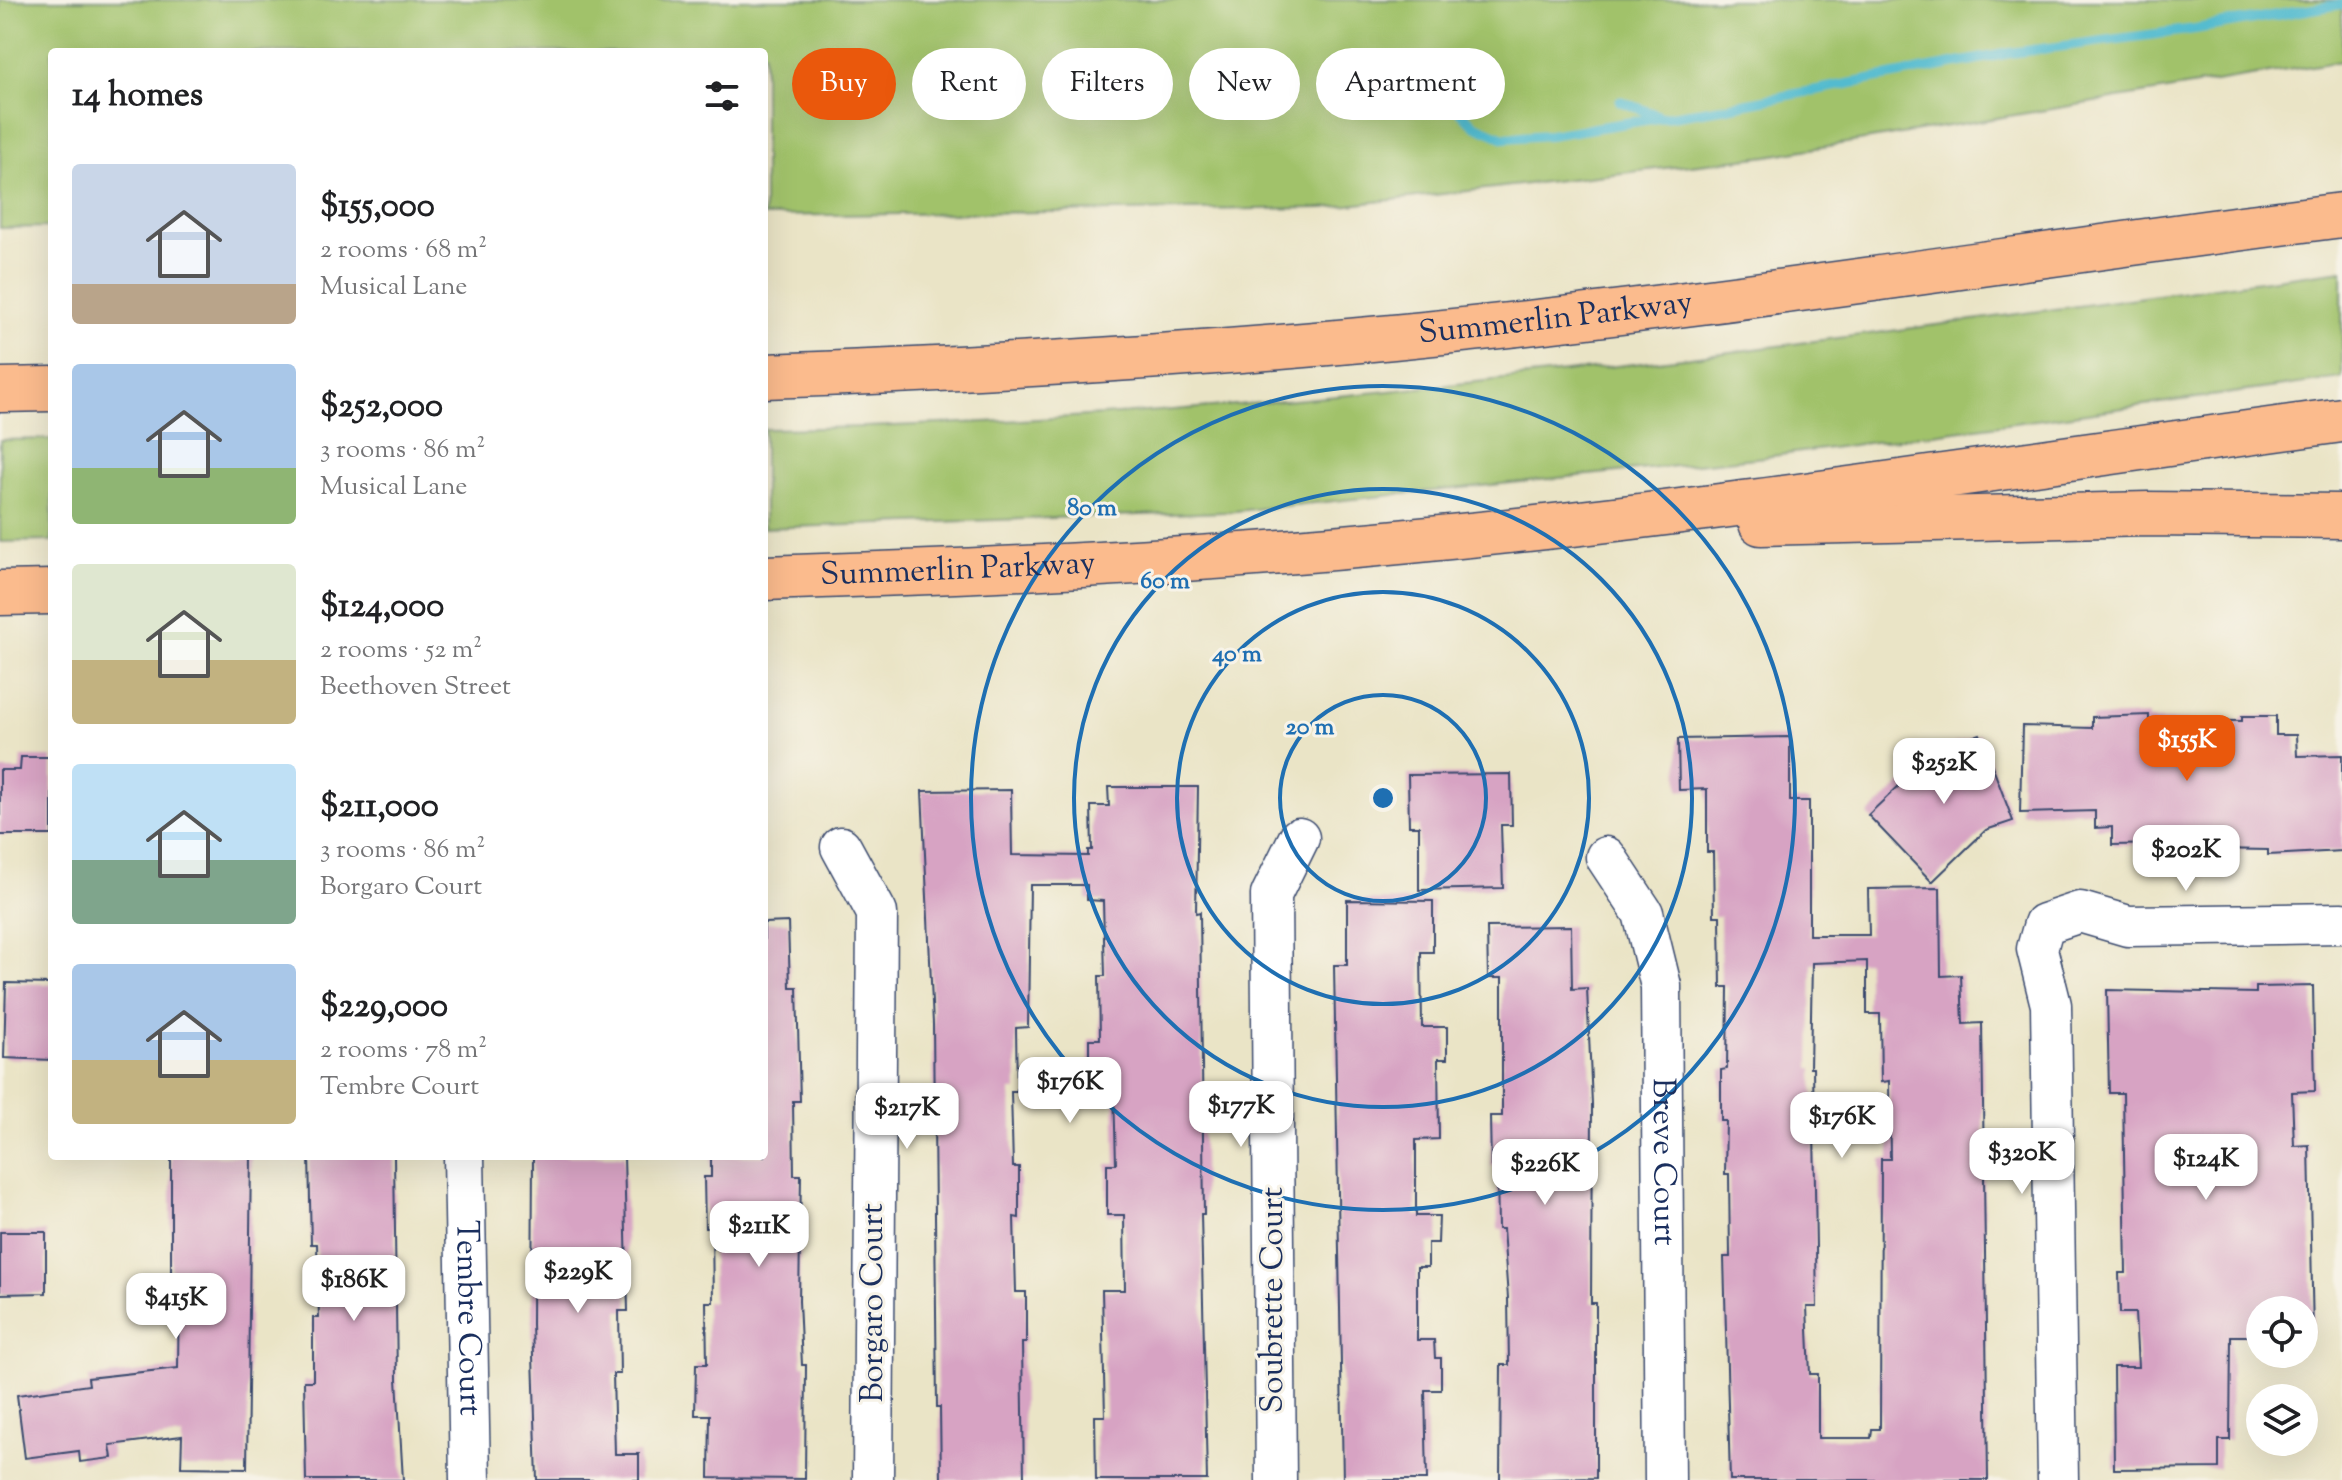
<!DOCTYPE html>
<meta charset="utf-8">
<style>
:root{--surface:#fff;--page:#f6f6f6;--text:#202124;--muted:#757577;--accent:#ea580c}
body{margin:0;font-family:"Sorts Mill Goudy",serif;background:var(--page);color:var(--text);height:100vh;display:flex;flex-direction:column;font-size:30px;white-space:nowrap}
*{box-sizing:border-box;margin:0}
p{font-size:26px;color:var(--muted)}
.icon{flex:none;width:44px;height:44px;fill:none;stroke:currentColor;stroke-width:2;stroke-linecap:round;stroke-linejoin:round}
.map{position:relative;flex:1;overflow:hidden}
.drawer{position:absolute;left:48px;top:48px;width:720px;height:1112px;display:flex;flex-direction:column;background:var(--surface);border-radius:8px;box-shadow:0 8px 32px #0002}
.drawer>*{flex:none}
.banner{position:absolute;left:792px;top:48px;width:760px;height:72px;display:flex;gap:16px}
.buttons{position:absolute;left:2246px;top:1296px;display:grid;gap:16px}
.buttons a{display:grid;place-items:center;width:72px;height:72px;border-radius:50%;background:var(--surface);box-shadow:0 8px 32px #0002;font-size:40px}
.price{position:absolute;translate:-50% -68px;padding:0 18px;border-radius:16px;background:#fff;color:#222;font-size:26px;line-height:52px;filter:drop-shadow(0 2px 4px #0008)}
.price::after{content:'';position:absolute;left:50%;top:48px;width:24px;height:18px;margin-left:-12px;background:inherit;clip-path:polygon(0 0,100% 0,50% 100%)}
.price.current{background:var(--accent);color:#fff}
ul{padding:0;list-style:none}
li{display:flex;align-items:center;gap:24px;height:200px;padding:0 24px}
li span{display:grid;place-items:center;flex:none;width:224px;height:160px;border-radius:8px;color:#555}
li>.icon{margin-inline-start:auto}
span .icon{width:96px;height:96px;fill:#fffc;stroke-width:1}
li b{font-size:34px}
h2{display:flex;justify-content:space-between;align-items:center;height:96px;padding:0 24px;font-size:34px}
.pill{padding:0 28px;border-radius:36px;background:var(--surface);box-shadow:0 8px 32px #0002;font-size:28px;line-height:72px}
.pill.current{background:var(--accent);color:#fff}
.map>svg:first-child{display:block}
.green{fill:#a1c26b;stroke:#5e7864;stroke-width:2}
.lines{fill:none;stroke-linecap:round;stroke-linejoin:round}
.stream{stroke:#52bbcf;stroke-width:10}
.building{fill:#d7a3c3;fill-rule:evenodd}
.minor-casing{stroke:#3a4a6e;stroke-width:43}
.motorway-casing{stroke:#3a4a6e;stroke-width:47}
.minor{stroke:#fff;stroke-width:40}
.motorway{stroke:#fbbb8d;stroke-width:44}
.ring{fill:none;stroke:#1f6fb2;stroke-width:4}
.labels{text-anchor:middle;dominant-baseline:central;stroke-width:6;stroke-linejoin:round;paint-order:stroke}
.street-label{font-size:32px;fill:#1b2f5e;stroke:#f7f3e8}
.centre{fill:#1f6fb2;stroke:#f7f3e8;stroke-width:4}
.ring-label{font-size:24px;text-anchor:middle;font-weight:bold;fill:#1f6fb2;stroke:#f7f3e8;stroke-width:6;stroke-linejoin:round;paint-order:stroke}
</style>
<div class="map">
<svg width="2342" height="1480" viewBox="0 0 2342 1480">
<rect width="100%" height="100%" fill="#f7f3e8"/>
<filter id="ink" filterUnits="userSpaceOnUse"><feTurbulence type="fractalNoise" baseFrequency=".0125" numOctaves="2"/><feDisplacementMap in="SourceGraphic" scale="16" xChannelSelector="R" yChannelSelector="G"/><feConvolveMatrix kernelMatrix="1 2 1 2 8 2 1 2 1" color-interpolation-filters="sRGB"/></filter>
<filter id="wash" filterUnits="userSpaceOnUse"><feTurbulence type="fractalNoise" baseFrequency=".006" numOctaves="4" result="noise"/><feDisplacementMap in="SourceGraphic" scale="32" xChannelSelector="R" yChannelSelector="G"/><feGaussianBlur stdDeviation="1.8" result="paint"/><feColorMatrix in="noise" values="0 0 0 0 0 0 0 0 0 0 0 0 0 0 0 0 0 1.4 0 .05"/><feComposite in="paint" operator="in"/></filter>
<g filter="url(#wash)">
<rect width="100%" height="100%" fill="#eae4c6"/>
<!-- green -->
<path class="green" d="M 0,0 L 2342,0 L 2342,61 L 1768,156 L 1323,208 L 764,216 L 764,52 L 52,52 L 52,227 L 0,228 Z
M 2342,270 L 2342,378 L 1765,457 L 1226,512 L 764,528 L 764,429 C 1294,422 1818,340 2342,270 Z
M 52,439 L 52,541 L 0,542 L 0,440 Z"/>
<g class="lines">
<!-- stream -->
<path class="stream" d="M 1439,90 L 1474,125 L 1504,138 L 1549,135 L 1722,108 L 2010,53 L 2195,29 L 2342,4
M 1620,101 L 1659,116"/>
</g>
<g id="blocks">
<!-- building -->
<path class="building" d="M 2149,715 L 2149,720 L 2242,721 L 2242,716 L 2276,716 L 2276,735 L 2296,735 L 2297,756 L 2342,755 L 2342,851 L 2268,855 L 2268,850 L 2165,848 L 2165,844 L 2112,845 L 2112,827 L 2095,828 L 2095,811 L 2020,813 L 2022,726 L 2092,728 L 2092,717 Z
M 1980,734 L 2013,821 L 1986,830 L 1932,882 L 1868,815 L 1937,750 Z
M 1790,737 L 1790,801 L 1809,801 L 1809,935 L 1869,935 L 1868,889 L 1940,888 L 1941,976 L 1961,975 L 1963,1024 L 1982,1023 L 1988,1480 L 1730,1480 L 1724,1257 L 1730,1257 L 1729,1174 L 1725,1174 L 1726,1121 L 1721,1121 L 1721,1070 L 1727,1069 L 1728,987 L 1721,987 L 1720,916 L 1714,916 L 1713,852 L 1707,852 L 1707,789 L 1679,790 L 1678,739 ZM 1867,961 L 1867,1014 L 1880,1014 L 1881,1082 L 1889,1081 L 1890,1159 L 1881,1159 L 1880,1429 L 1872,1429 L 1871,1438 L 1818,1438 L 1818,1374 L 1810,1374 L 1807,1307 L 1817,1307 L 1813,1068 L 1810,1068 L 1812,963 Z
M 21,757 L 52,757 L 52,835 L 0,835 L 0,770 L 20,770 Z
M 1511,774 L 1512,825 L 1501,825 L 1503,888 L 1419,890 L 1419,826 L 1409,826 L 1408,775 Z
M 1108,787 L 1198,787 L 1196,913 L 1200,912 L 1204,1214 L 1201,1214 L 1207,1480 L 1096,1480 L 1095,1416 L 1105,1416 L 1102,1290 L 1125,1290 L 1124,1215 L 1107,1215 L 1107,1164 L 1116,1164 L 1114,1090 L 1089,1091 L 1089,1039 L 1100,1039 L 1099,976 L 1105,976 L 1103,901 L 1087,900 L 1087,885 L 1030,885 L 1028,1027 L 1016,1028 L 1017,1091 L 1011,1091 L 1013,1167 L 1019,1167 L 1019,1218 L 1014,1217 L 1016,1292 L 1026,1292 L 1026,1343 L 1022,1343 L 1024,1480 L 941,1480 L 940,1407 L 937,1407 L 933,1024 L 922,791 L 1011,790 L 1012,855 L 1088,856 L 1088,850 L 1092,850 L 1091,806 L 1109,806 Z
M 1347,900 L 1433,901 L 1433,952 L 1421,952 L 1422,1027 L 1447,1027 L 1447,1059 L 1438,1059 L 1439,1139 L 1416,1140 L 1416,1216 L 1439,1216 L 1438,1243 L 1428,1243 L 1428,1267 L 1417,1267 L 1417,1340 L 1434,1340 L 1435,1358 L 1441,1358 L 1441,1390 L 1425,1390 L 1427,1480 L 1343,1480 L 1334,965 L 1347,965 Z
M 788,922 L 790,987 L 797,987 L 800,1101 L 793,1101 L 794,1175 L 801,1175 L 799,1301 L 802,1365 L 806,1365 L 805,1479 L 709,1478 L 710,1415 L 695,1415 L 696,1364 L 707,1364 L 706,1302 L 713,1302 L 712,1228 L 705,1228 L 704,1177 L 711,1177 L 711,1156 L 764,1156 L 764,923 Z
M 1571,926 L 1572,989 L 1587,988 L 1592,1104 L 1591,1303 L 1596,1303 L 1596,1478 L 1500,1480 L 1501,1365 L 1509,1365 L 1508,1298 L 1503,1229 L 1498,1229 L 1497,1166 L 1491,1166 L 1490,1116 L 1502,1116 L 1502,978 L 1488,978 L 1487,927 Z
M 6,983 L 52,984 L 52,1060 L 4,1058 Z
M 2313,986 L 2315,1091 L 2292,1092 L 2294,1146 L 2309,1145 L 2313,1335 L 2304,1335 L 2304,1310 L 2260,1310 L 2260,1336 L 2231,1336 L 2230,1440 L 2219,1440 L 2219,1468 L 2114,1469 L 2113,1367 L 2138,1367 L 2135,1313 L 2120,1313 L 2119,1273 L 2126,1273 L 2123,1093 L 2109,1093 L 2107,990 L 2256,993 L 2256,987 Z
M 171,1156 L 251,1156 L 247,1468 L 181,1467 L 182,1436 L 110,1445 L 112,1458 L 80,1462 L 79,1451 L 25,1458 L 17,1395 L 89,1385 L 88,1378 L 178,1368 L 179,1288 L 171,1288 Z
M 309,1156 L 394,1156 L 397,1379 L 403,1480 L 306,1480 L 304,1381 L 313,1381 L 313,1318 L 319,1318 L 317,1244 L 311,1244 Z
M 533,1156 L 624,1156 L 628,1311 L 619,1311 L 620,1374 L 613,1374 L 615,1454 L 639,1454 L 639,1480 L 537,1480 L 532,1324 Z
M 0,1232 L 46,1232 L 46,1293 L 0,1294 Z"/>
</g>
</g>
<g filter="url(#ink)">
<use href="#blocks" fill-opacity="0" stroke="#3a4a6e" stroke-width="2"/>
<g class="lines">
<!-- minor casing -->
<g class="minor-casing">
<g id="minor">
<path d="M 841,847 L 877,913 L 873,1480"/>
<path id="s1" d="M 1606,857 L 1643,913 L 1661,986 L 1665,1480"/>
<path id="s2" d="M 464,1156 L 470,1480"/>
<path d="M 1276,1480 L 1271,895 L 1299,838"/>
<path d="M 2058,1480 L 2051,1005 L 2037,949 L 2044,924 L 2080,912 L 2128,926 L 2342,923"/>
</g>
</g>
<!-- motorway casing -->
<g class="motorway-casing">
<g id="motorway">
<path id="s3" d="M 764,376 C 974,369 1184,357 1393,337 C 1710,307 2026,255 2342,215"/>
<path d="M 0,390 L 52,389"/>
<path d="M 1761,523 L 2148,514 L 2342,516"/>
<path id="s4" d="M 764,578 C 979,571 1194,562 1409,541 C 1721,512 2031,462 2342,420"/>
<path d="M 0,593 L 52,592"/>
</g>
</g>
<!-- minor -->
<use href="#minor" class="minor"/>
<!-- motorway -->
<use href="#motorway" class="motorway"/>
</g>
</g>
<!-- distance rings -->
<g class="ring">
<circle cx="1383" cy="798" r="103"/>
<circle cx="1383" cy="798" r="206"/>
<circle cx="1383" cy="798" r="309"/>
<circle cx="1383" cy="798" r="412"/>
</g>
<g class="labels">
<!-- street labels -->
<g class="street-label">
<text stroke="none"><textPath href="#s3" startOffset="794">Summerlin Parkway</textPath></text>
<text stroke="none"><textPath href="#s4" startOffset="194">Summerlin Parkway</textPath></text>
<text stroke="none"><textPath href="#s1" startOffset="318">Breve Court</textPath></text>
<text transform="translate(1274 1300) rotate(-90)">Soubrette Court</text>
<text transform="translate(874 1303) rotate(-90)">Borgaro Court</text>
<text stroke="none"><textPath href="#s2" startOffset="162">Tembre Court</textPath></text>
</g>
</g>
<circle cx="1383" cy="798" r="12" class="centre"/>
<g class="ring-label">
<text x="1092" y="515">80 m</text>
<text x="1165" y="588">60 m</text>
<text x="1237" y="661">40 m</text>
<text x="1310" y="734">20 m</text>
</g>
</svg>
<div class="buttons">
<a><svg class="icon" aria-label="locate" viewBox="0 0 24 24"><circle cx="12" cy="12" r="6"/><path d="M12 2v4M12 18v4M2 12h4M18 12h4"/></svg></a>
<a><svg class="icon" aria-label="layers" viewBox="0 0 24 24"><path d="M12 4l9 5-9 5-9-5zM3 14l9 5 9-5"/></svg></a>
</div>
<b class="price current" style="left:2187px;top:783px">$155K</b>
<b class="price" style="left:1944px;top:806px">$252K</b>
<b class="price" style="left:2186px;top:893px">$202K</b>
<b class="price" style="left:1070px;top:1125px">$176K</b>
<b class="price" style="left:1241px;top:1149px">$177K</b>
<b class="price" style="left:907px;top:1151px">$217K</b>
<b class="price" style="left:1842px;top:1160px">$176K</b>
<b class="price" style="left:2022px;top:1196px">$320K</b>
<b class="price" style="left:2206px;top:1202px">$124K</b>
<b class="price" style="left:1545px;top:1207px">$226K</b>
<b class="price" style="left:759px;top:1269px">$211K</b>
<b class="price" style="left:578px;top:1315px">$229K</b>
<b class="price" style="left:354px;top:1323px">$186K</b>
<b class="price" style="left:176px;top:1341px">$415K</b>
<div class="banner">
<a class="pill current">Buy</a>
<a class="pill">Rent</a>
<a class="pill">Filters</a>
<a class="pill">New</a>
<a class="pill">Apartment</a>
</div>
<section class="drawer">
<h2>14 homes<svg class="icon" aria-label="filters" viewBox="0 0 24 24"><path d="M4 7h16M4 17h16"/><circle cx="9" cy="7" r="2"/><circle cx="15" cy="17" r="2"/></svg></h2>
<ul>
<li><span style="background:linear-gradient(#c9d6e8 75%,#b9a48a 0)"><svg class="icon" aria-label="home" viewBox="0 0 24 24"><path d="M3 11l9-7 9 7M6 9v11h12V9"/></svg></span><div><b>$155,000</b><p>2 rooms · 68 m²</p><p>Musical Lane</p></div></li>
<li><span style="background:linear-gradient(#a9c7e8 65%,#8fb573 0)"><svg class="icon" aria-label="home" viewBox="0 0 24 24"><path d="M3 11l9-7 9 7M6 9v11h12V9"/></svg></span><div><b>$252,000</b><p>3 rooms · 86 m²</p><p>Musical Lane</p></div></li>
<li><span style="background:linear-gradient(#dfe7d0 60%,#c2b280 0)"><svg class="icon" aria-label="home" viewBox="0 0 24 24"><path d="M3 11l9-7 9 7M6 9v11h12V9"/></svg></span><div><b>$124,000</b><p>2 rooms · 52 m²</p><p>Beethoven Street</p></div></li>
<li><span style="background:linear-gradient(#bfe0f5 60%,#7fa58c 0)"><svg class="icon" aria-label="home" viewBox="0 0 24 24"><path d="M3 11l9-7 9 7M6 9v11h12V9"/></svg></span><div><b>$211,000</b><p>3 rooms · 86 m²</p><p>Borgaro Court</p></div></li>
<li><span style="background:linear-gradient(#a9c7e8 60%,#c2b280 0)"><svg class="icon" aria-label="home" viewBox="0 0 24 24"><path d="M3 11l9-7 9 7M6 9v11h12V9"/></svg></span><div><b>$229,000</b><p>2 rooms · 78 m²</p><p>Tembre Court</p></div></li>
</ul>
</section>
</div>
